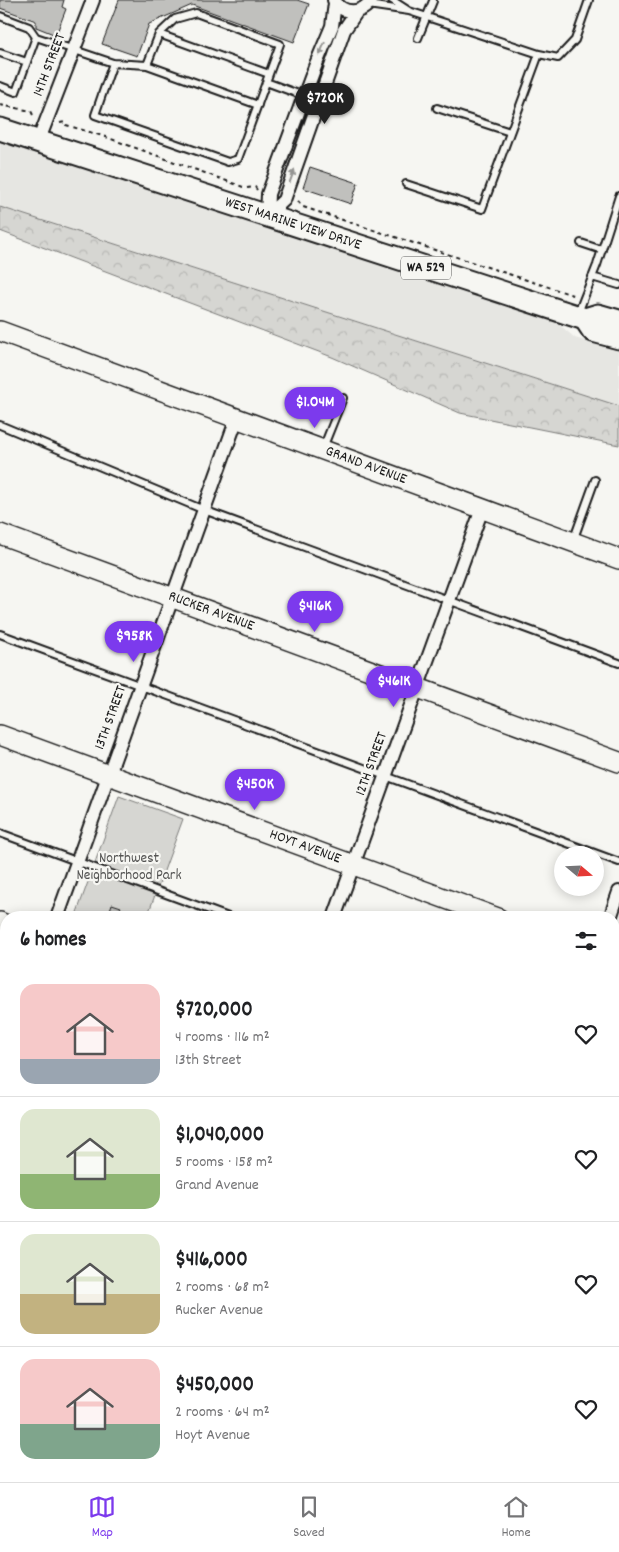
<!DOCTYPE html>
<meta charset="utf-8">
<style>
:root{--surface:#fff;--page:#f2f2f2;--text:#202124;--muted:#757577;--line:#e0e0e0;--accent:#7c3aed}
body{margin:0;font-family:Dekko,sans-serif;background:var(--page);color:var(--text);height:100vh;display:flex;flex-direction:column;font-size:19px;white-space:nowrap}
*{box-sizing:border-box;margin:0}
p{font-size:16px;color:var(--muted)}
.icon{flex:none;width:28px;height:28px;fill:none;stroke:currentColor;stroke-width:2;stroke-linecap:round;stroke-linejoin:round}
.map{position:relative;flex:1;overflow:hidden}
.panel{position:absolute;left:0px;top:911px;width:620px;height:571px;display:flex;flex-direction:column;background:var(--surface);border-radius:20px 20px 0 0;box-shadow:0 2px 12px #0003}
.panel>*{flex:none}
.needle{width:32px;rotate:109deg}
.controls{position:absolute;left:554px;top:846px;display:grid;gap:10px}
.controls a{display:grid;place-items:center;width:50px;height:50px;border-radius:50%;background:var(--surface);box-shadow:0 2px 12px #0003;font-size:25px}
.price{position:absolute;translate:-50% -42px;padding:0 11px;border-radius:18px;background:var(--accent);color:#fff;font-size:16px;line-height:32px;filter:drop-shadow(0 1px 2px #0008)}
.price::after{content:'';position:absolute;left:50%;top:30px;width:15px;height:11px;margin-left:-8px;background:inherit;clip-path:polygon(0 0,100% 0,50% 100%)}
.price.on{background:#222;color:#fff}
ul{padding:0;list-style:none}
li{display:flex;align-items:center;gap:15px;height:125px;padding:0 20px}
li+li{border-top:1px solid var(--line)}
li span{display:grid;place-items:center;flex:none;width:140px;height:100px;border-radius:15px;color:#555}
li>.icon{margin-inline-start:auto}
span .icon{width:60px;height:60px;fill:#fffc;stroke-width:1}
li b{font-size:21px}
h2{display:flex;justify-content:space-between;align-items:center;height:60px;padding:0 20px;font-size:21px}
.tab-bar{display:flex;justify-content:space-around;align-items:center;height:70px;border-top:1px solid var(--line);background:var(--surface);font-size:14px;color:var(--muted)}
.tab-bar a{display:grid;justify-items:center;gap:2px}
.tab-bar .on{color:var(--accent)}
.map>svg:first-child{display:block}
.built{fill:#e6e6e2}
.forest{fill:url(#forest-crowns);stroke:#797977}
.park{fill:#d6d6d2;stroke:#797977}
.building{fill:#c0c0bd;stroke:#1c1c1c}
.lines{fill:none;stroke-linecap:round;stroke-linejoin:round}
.lane-casing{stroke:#1c1c1c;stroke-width:10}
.street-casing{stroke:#1c1c1c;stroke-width:16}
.secondary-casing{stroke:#1c1c1c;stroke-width:22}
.primary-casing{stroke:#1c1c1c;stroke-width:25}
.path{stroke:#1c1c1c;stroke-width:2;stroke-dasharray:4 4;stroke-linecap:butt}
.lane{stroke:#f6f6f2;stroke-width:6}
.street{stroke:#f6f6f2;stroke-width:12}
.secondary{stroke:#f6f6f2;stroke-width:19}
.primary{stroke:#f6f6f2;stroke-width:21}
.oneway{fill:#949492}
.labels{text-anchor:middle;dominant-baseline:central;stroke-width:4.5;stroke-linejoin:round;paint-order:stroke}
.shield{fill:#f6f6f2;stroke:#5d5d5c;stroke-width:1}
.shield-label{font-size:14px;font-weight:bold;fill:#1c1c1c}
.street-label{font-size:15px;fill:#1c1c1c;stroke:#f6f6f2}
.park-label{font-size:15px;fill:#545453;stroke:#f6f6f2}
</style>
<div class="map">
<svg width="619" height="1482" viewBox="0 0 619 1482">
<defs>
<pattern id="forest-crowns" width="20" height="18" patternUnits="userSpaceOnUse" patternTransform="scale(1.25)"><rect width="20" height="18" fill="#d6d6d2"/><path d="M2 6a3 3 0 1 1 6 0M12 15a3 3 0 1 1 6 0" fill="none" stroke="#b7b7b4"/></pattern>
</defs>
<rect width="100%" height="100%" fill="#f6f6f2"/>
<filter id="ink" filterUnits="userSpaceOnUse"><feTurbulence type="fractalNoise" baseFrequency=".02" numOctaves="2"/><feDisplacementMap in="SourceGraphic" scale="10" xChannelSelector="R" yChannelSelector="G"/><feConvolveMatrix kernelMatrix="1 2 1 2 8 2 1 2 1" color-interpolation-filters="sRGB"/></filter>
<g filter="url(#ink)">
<!-- built -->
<path class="built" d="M 0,129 L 535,304 L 575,338 L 619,351 L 619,406 L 0,207 Z
M 0,954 L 6,956 L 6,1019 L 0,1036 Z
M 0,1143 L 6,1146 L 6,1476 L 235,1476 L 233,1482 L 0,1482 Z"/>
<!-- forest -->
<path class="forest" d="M 0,207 L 619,406 L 619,445 L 460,413 L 332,357 L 0,231 Z"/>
<!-- park -->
<path class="park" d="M 119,796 L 183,819 L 147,917 L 75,918 Z"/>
<!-- building -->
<path class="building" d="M 0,0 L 64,0 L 62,7 L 66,9 L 56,35 L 36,27 L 36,21 L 0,8 Z
M 119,0 L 297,0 L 309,4 L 294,42 L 192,5 L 149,24 L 137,56 L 102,44 Z
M 310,167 L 358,183 L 351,204 L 303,188 Z
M 112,904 L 121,907 L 116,915 L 110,910 Z"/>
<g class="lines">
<!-- lane casing -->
<g class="lane-casing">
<path id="lane" d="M 392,0 L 409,11
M 368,5 L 409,11 L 539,54
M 0,16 L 29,27 L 36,37
M 159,34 L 175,19 L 196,13 L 280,44 L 269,74
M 418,38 L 433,1
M 0,53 L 27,62
M 113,63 L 95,115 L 228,162 L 238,159 L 269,74 L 159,34 L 147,65
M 266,82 L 304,96
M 0,86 L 16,92 L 36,37 L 113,63 L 147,65 L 258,105
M 437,108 L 510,132
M 406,184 L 482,209 L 539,54 L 558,58 L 575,40 L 589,0
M 581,243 L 602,250
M 592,277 L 619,285
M 578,313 L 597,265 L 619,196
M 0,425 L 204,510 L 619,663
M 323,448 L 343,398
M 573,541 L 595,480
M 0,634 L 619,862
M 0,833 L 231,918
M 614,1054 L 619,1056
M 0,1248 L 6,1251
M 614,1257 L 619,1259
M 614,1453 L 619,1455"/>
</g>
<!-- street casing -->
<g class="street-casing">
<path id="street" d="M 334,0 C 343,15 362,15 371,0
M 38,142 L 93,0
M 267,216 L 284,200 L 344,30 L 357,11
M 267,216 L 268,194 L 316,64 L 332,26 L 335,3
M 57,918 L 237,418
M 334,918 L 482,509
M 610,918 L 619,892
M 0,1074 L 6,1057
M 0,1131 L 6,1133
M 614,1355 L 619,1357
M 404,1476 L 419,1482"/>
</g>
<!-- secondary casing -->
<g class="secondary-casing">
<g id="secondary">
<path id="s1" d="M 0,331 L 619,559"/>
<path id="s2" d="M 0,534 L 619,762"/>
<path id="s3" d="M 0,735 L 498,918"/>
<path d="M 0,922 L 6,925"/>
<path d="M 0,942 L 6,944"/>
<path d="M 614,959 L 619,961"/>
<path d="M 614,1145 L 619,1147"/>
<path d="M 614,1165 L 619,1167"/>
</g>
</g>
<!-- primary casing -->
<g class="primary-casing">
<g id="primary">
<path id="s4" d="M 0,129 L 585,319 L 598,315 L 619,321"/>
<path d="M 585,319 L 593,331 L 619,338"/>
</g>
</g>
<!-- path -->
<path class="path" d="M 0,105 L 31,111 L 33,115
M 60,123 L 65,122 L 66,125 L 103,136 L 246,188 L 255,187 L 257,190
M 298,201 L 303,207 L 576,296"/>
<!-- lane -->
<use href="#lane" class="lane"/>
<!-- street -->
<use href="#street" class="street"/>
<!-- secondary -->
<use href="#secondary" class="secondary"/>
<!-- primary -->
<use href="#primary" class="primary"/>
</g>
<!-- one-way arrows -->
<defs><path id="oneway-solid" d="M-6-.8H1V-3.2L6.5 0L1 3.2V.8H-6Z" transform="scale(1.25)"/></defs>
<g class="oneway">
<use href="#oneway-solid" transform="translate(322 49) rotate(113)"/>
<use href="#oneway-solid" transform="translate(292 176) rotate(-70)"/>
</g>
</g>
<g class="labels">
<!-- shield labels -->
<rect class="shield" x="401" y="256.5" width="50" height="23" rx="4"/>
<g class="shield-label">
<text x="426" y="268">WA 529</text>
</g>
<!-- street labels -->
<g class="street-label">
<text transform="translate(50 65) rotate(-69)">14TH STREET</text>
<text stroke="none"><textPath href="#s4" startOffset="308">WEST MARINE VIEW DRIVE</textPath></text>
<text stroke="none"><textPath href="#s1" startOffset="390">GRAND AVENUE</textPath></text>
<text stroke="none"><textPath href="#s2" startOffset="225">RUCKER AVENUE</textPath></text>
<text transform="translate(111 718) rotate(-70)">13TH STREET</text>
<text transform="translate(372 764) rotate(-70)">12TH STREET</text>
<text stroke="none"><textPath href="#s3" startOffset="325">HOYT AVENUE</textPath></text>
</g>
<!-- park labels -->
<g class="park-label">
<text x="129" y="859">Northwest<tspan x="129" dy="17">Neighborhood Park</tspan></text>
</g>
</g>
</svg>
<div class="controls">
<a><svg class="needle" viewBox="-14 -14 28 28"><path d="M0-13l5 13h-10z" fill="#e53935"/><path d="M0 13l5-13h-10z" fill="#757577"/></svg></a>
</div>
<b class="price on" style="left:325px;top:125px">$720K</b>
<b class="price" style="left:315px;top:429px">$1.04M</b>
<b class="price" style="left:315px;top:633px">$416K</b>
<b class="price" style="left:134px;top:663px">$958K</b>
<b class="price" style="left:394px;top:708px">$461K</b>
<b class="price" style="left:255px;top:811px">$450K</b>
<section class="panel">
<h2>6 homes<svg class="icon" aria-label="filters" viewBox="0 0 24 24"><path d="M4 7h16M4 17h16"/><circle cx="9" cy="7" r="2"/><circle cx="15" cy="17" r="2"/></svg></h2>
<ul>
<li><span style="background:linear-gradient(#f6c9c9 75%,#9aa5b1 0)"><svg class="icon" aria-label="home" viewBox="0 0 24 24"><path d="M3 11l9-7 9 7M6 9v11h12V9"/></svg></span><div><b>$720,000</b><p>4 rooms · 116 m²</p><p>13th Street</p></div><svg class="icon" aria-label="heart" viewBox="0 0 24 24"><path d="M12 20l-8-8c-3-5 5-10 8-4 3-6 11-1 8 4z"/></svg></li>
<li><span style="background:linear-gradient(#dfe7d0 65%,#8fb573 0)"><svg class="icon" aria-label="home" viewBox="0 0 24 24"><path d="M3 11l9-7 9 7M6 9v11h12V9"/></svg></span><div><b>$1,040,000</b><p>5 rooms · 158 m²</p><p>Grand Avenue</p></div><svg class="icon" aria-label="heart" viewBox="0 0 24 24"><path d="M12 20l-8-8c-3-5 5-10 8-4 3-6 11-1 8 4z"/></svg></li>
<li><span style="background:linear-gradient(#dfe7d0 60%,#c2b280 0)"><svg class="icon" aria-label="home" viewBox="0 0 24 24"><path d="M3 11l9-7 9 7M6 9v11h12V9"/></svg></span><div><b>$416,000</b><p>2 rooms · 68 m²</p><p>Rucker Avenue</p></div><svg class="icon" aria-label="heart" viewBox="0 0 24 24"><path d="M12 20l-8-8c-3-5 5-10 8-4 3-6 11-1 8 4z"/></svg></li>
<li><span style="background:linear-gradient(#f6c9c9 65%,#7fa58c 0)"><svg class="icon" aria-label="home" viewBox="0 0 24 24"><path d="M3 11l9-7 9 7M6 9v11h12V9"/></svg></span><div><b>$450,000</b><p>2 rooms · 64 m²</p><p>Hoyt Avenue</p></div><svg class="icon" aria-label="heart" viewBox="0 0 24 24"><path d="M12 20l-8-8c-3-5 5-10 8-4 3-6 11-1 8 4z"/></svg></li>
</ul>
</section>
</div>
<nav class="tab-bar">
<a class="on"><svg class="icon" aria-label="map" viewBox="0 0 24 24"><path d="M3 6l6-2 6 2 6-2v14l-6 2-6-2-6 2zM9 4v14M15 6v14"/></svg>Map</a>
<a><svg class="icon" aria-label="saved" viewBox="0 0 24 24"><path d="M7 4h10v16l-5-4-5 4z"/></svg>Saved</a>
<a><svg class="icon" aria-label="home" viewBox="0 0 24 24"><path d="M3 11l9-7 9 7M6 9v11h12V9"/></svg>Home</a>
</nav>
